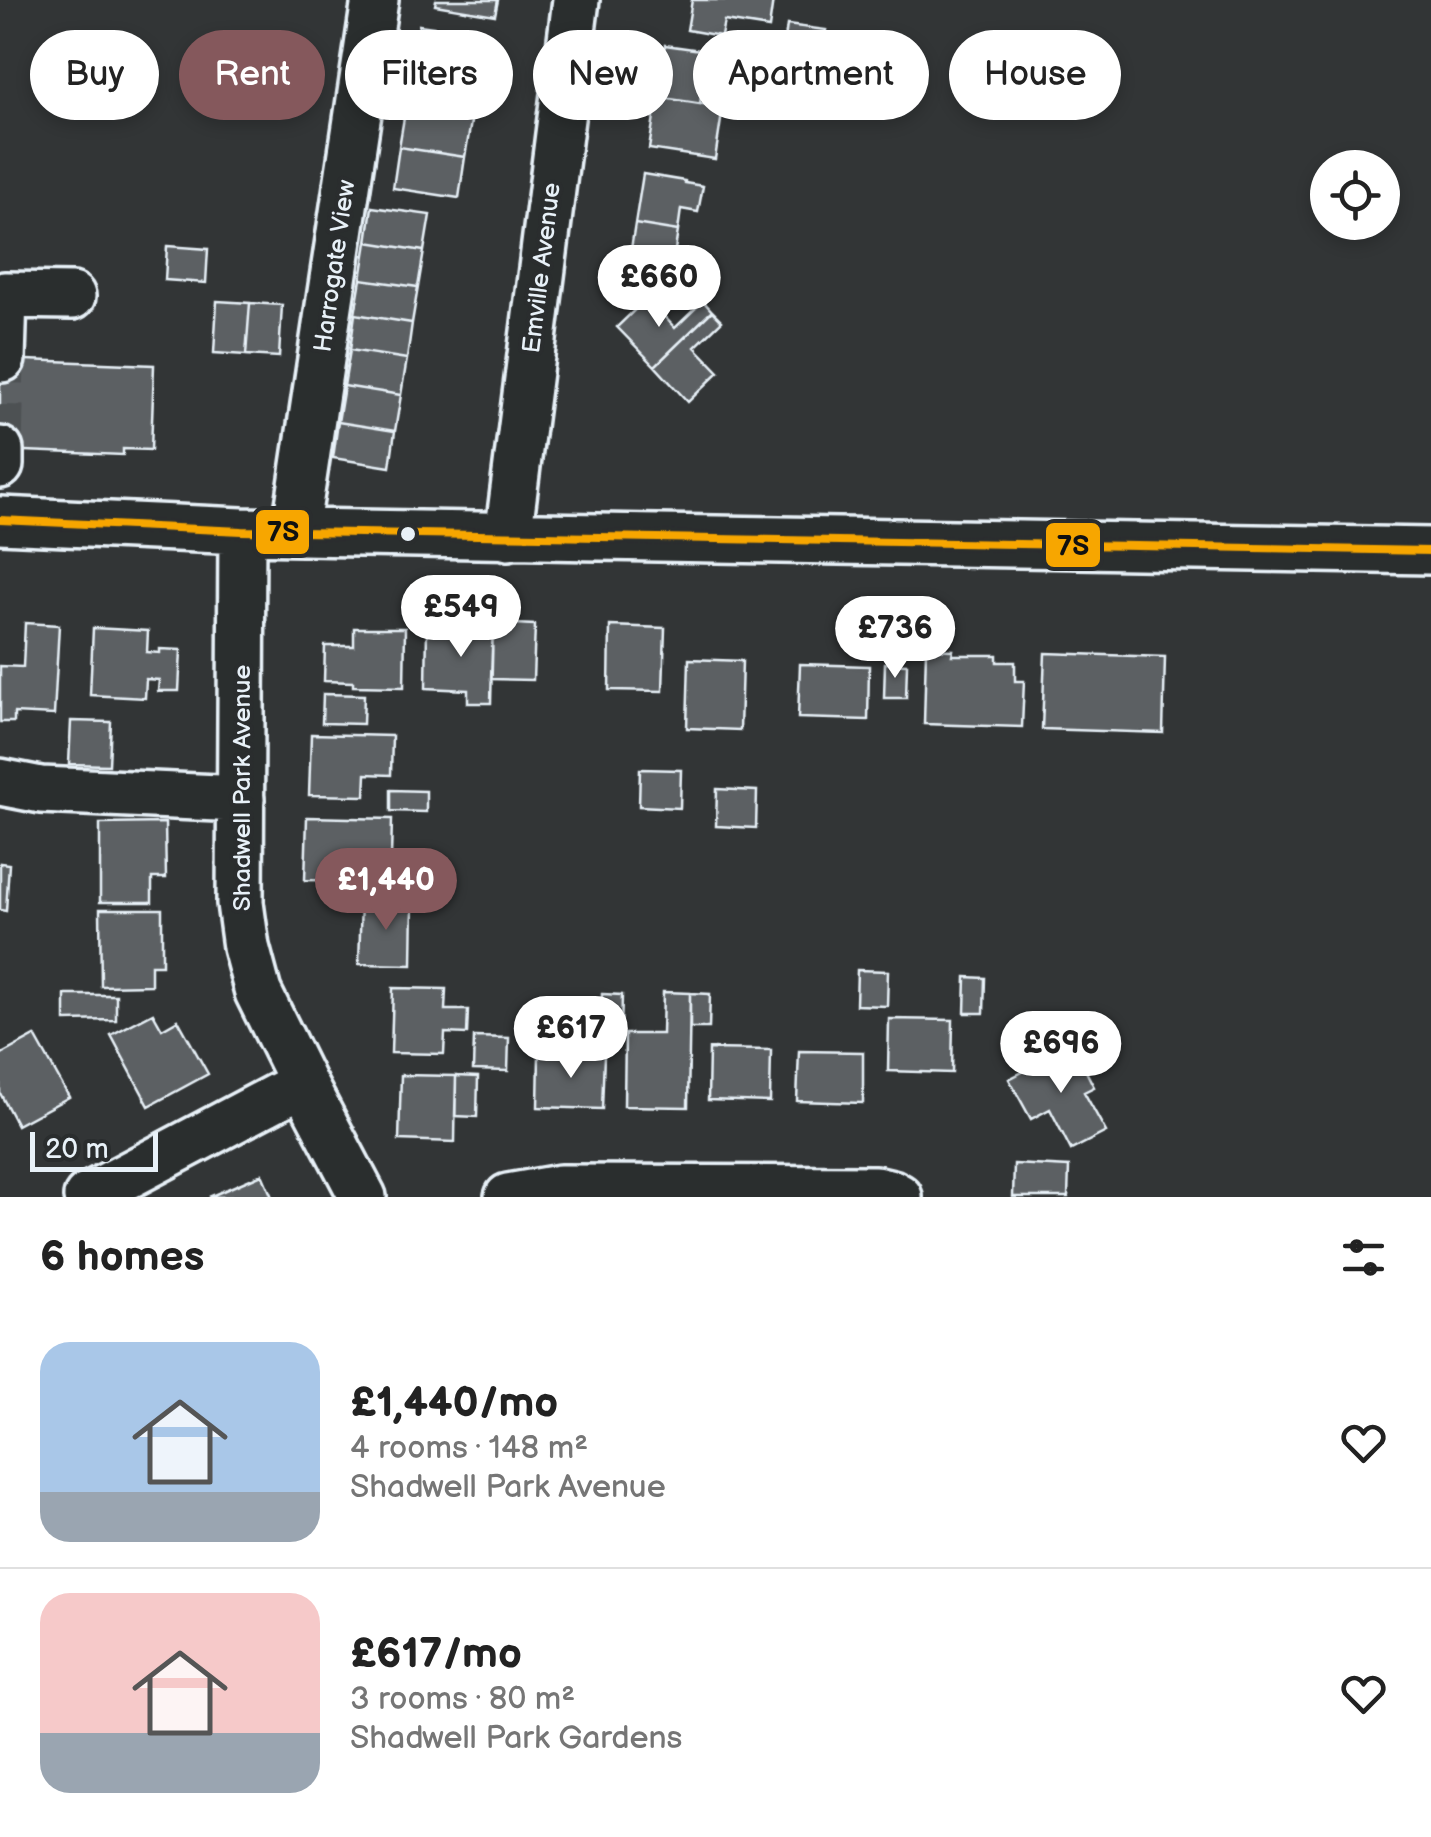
<!DOCTYPE html>
<meta charset="utf-8">
<style>
:root{--surface:#fff;--page:#f6f6f6;--text:#222;--muted:#767676;--line:#e0e0e0;--accent:#85585c}
body{margin:0;font-family:"Balsamiq Sans",sans-serif;background:var(--page);color:var(--text);height:100vh;display:flex;flex-direction:column;font-size:38px;white-space:nowrap}
*{box-sizing:border-box;margin:0}
p{font-size:32px;color:var(--muted)}
.icon{flex:none;width:55px;height:55px;fill:none;stroke:currentColor;stroke-width:2;stroke-linecap:round;stroke-linejoin:round}
.map{position:relative;height:1197px;overflow:hidden}
.drawer{display:flex;flex-direction:column;background:var(--surface);flex:1}
.drawer>*{flex:none}
.top-card{position:absolute;left:30px;top:30px;width:1372px;height:90px;display:flex;gap:20px}
.fabs{position:absolute;left:1310px;top:150px;display:grid;gap:20px}
.fabs a{display:grid;place-items:center;width:90px;height:90px;border-radius:50%;background:var(--surface);box-shadow:0 5px 15px #0003;font-size:50px}
.scale{position:absolute;left:30px;bottom:25px;width:128px;box-sizing:border-box;padding-left:10px;border:5px solid #e8f1f8;border-top:0;font-size:28px;line-height:35px;white-space:nowrap;color:#e8f1f8;-webkit-text-stroke:8px #2a2d2e;paint-order:stroke}
.price{position:absolute;translate:-50% -85px;padding:0 22px;border-radius:35px;background:#fff;color:#222;font-size:32px;line-height:65px;filter:drop-shadow(0 2px 5px #0008)}
.price::after{content:'';position:absolute;left:50%;top:60px;width:30px;height:22px;margin-left:-15px;background:inherit;clip-path:polygon(0 0,100% 0,50% 100%)}
.price.selected{background:var(--accent);color:#fff}
ul{padding:0;list-style:none}
li{display:flex;align-items:center;gap:30px;height:250px;padding:0 40px}
li+li{border-top:2px solid var(--line)}
li span{display:grid;place-items:center;flex:none;width:280px;height:200px;border-radius:30px;color:#555}
li>.icon{margin-inline-start:auto}
span .icon{width:120px;height:120px;fill:#fffc;stroke-width:1}
li b{font-size:42px}
h2{display:flex;justify-content:space-between;align-items:center;height:120px;padding:0 40px;font-size:42px}
.pill{padding:0 35px;border-radius:45px;background:var(--surface);box-shadow:0 5px 15px #0003;font-size:35px;line-height:90px}
.pill.selected{background:var(--accent);color:#fff}
.map>svg:first-child{display:block}
.building{fill:#5c6063;stroke:#e8f1f8;stroke-width:2.5}
.lines{fill:none;stroke-linecap:round;stroke-linejoin:round}
.minor-tunnel{stroke:#4d5153;stroke-width:45;stroke-dasharray:45 22;stroke-linecap:butt}
.minor-casing{stroke:#e8f1f8;stroke-width:52}
.minor{stroke:#2a2d2e;stroke-width:45}
.bus-1-casing{stroke:#2a2d2e;stroke-width:15}
.bus-1{stroke:#f7a600;stroke-width:8}
.bus-dot{fill:#e8f1f8;stroke:#2a2d2e;stroke-width:4}
.labels{text-anchor:middle;dominant-baseline:central;stroke-width:8;stroke-linejoin:round;paint-order:stroke}
.street-label{font-size:25px;fill:#e8f1f8;stroke:#2a2d2e}
.line-badge{stroke:#2a2d2e;stroke-width:4}
.pale-badge-label{font-size:28px;text-anchor:middle;font-weight:bold;fill:#111}
</style>
<div class="map">
<svg width="1431" height="1197" viewBox="0 0 1431 1197">
<rect width="100%" height="100%" fill="#323536"/>
<filter id="ink" filterUnits="userSpaceOnUse"><feTurbulence type="fractalNoise" baseFrequency=".01" numOctaves="2"/><feDisplacementMap in="SourceGraphic" scale="20" xChannelSelector="R" yChannelSelector="G"/><feConvolveMatrix kernelMatrix="1 2 1 2 8 2 1 2 1" color-interpolation-filters="sRGB"/></filter>
<g filter="url(#ink)">
<!-- building -->
<path class="building" d="M 436,0 L 498,0 L 495,15 L 435,5 Z
M 692,0 L 773,0 L 769,28 L 724,21 L 721,36 L 687,30 Z
M 419,25 L 484,34 L 478,75 L 412,65 Z
M 787,25 L 826,30 L 822,51 L 784,46 Z
M 665,45 L 708,51 L 705,73 L 726,78 L 730,85 L 728,94 L 718,100 L 701,97 L 700,104 L 657,97 Z
M 412,65 L 478,75 L 472,116 L 406,106 Z
M 657,97 L 723,107 L 715,159 L 649,149 Z
M 406,106 L 472,116 L 465,157 L 399,147 Z
M 399,147 L 465,157 L 459,198 L 393,188 Z
M 643,174 L 685,181 L 685,183 L 703,186 L 698,212 L 681,209 L 678,231 L 635,224 Z
M 372,207 L 430,215 L 424,251 L 367,242 Z
M 635,224 L 678,231 L 670,281 L 627,274 Z
M 367,242 L 424,251 L 418,287 L 361,279 Z
M 167,246 L 208,249 L 206,283 L 165,280 Z
M 361,279 L 418,287 L 412,323 L 355,314 Z
M 647,298 L 675,328 L 703,301 L 712,311 L 655,366 L 617,327 Z
M 217,301 L 250,303 L 246,355 L 214,353 Z
M 250,303 L 282,305 L 279,357 L 246,355 Z
M 712,311 L 722,321 L 695,347 L 719,372 L 688,402 L 655,366 Z
M 355,314 L 412,323 L 407,359 L 350,350 Z
M 350,350 L 407,359 L 401,395 L 344,386 Z
M 0,359 L 154,365 L 151,450 L 123,449 L 123,455 L 0,450 Z
M 344,386 L 401,395 L 395,431 L 338,422 Z
M 338,422 L 395,431 L 390,467 L 333,458 Z
M 25,623 L 59,625 L 54,715 L 14,713 L 14,722 L 0,722 L 0,666 L 23,667 Z
M 451,623 L 493,623 L 491,703 L 468,703 L 468,690 L 426,688 L 427,628 L 451,628 Z
M 493,623 L 535,625 L 533,680 L 491,679 Z
M 610,626 L 665,628 L 663,691 L 609,690 Z
M 93,628 L 148,631 L 147,652 L 160,653 L 160,649 L 181,650 L 179,691 L 158,691 L 159,680 L 146,679 L 145,698 L 90,695 Z
M 354,628 L 405,628 L 404,687 L 353,686 L 353,682 L 324,681 L 325,646 L 354,646 Z
M 926,649 L 953,650 L 952,655 L 997,655 L 997,662 L 1015,662 L 1015,681 L 1024,681 L 1022,727 L 924,724 Z
M 1045,653 L 1165,657 L 1163,733 L 1042,729 Z
M 689,659 L 742,661 L 740,730 L 687,728 Z
M 885,663 L 907,664 L 906,698 L 884,698 Z
M 800,664 L 869,666 L 868,720 L 798,718 Z
M 323,694 L 364,695 L 363,724 L 322,723 Z
M 71,721 L 111,722 L 109,765 L 69,764 Z
M 311,734 L 392,736 L 391,775 L 366,774 L 365,796 L 309,795 Z
M 640,769 L 681,770 L 680,808 L 639,806 Z
M 717,789 L 757,791 L 756,828 L 716,826 Z
M 391,790 L 426,791 L 426,812 L 391,811 Z
M 307,817 L 392,819 L 391,859 L 363,858 L 362,881 L 305,880 Z
M 165,823 L 166,878 L 152,878 L 152,902 L 100,902 L 100,824 Z
M 0,863 L 9,864 L 6,911 L 0,910 Z
M 361,900 L 413,902 L 412,965 L 359,964 Z
M 100,909 L 162,909 L 162,965 L 151,965 L 151,985 L 101,986 Z
M 857,970 L 888,971 L 887,1006 L 856,1005 Z
M 966,977 L 985,978 L 984,1013 L 965,1013 Z
M 393,988 L 446,989 L 445,1010 L 468,1010 L 467,1034 L 445,1033 L 444,1054 L 391,1053 Z
M 663,992 L 690,993 L 688,1107 L 624,1106 L 625,1034 L 662,1034 Z
M 690,993 L 710,994 L 709,1028 L 690,1028 Z
M 602,994 L 622,995 L 621,1036 L 601,1035 Z
M 65,995 L 116,995 L 116,1020 L 65,1021 Z
M 153,1013 L 162,1029 L 178,1020 L 208,1074 L 149,1106 L 111,1035 Z
M 889,1019 L 953,1020 L 952,1073 L 888,1071 Z
M 35,1036 L 69,1097 L 17,1125 L 0,1093 L 0,1055 Z
M 474,1037 L 509,1038 L 508,1071 L 473,1070 Z
M 1073,1046 L 1094,1087 L 1084,1092 L 1106,1132 L 1071,1150 L 1050,1109 L 1031,1119 L 1009,1079 Z
M 709,1049 L 771,1050 L 770,1102 L 708,1100 Z
M 799,1051 L 863,1052 L 863,1103 L 797,1101 Z
M 539,1054 L 604,1055 L 602,1109 L 538,1107 Z
M 401,1075 L 456,1076 L 455,1142 L 399,1140 Z
M 456,1076 L 478,1077 L 477,1117 L 455,1116 Z
M 1014,1164 L 1069,1167 L 1068,1197 L 1013,1197 Z
M 262,1174 L 272,1197 L 209,1197 Z"/>
<g class="lines">
<!-- minor-tunnel -->
<path class="minor-tunnel" d="M 0,450 L 2,359"/>
<!-- minor casing -->
<g class="minor-casing">
<path id="minor" d="M 2,359 L 4,295 L 72,296
M 0,465 L 0,450
M 0,520 L 242,531 L 1431,551
M 242,531 L 240,903 L 246,947 L 258,992 L 303,1083 L 363,1197
M 295,532 L 375,0
M 508,537 L 576,0
M 0,782 L 41,790 L 241,799
M 87,1197 L 303,1083
M 508,1197 L 560,1188 L 875,1189 L 892,1193 L 899,1197"/>
</g>
<!-- minor -->
<use href="#minor" class="minor"/>
<!-- bus-1 casing -->
<g class="bus-1-casing">
<path id="bus-1" d="M 0,520 L 242,531 L 1431,551"/>
</g>
<!-- bus-1 -->
<use href="#bus-1" class="bus-1"/>
</g>
</g>
<!-- markers -->
<circle class="bus-dot" cx="408" cy="534" r="9"/>
<g class="labels">
<!-- street labels -->
<g class="street-label">
<text transform="translate(335 266) rotate(-82)">Harrogate View</text>
<text transform="translate(542 268) rotate(-83)">Emville Avenue</text>
<text transform="translate(242 788) rotate(-90)">Shadwell Park Avenue</text>
</g>
</g>
<g class="line-badge">
<rect x="254" y="508" width="57" height="48" rx="10" fill="#f7a600"/>
<rect x="1044" y="521" width="58" height="48" rx="10" fill="#f7a600"/>
</g>
<g class="pale-badge-label">
<text x="283" y="541">7S</text>
<text x="1073" y="555">7S</text>
</g>
</svg>
<div class="fabs">
<a><svg class="icon" aria-label="locate" viewBox="0 0 24 24"><circle cx="12" cy="12" r="6"/><path d="M12 2v4M12 18v4M2 12h4M18 12h4"/></svg></a>
</div>
<div class="scale">20 m</div>
<b class="price" style="left:659px;top:330px">£660</b>
<b class="price" style="left:461px;top:660px">£549</b>
<b class="price" style="left:895px;top:681px">£736</b>
<b class="price selected" style="left:386px;top:933px">£1,440</b>
<b class="price" style="left:571px;top:1081px">£617</b>
<b class="price" style="left:1061px;top:1096px">£696</b>
<div class="top-card">
<a class="pill">Buy</a>
<a class="pill selected">Rent</a>
<a class="pill">Filters</a>
<a class="pill">New</a>
<a class="pill">Apartment</a>
<a class="pill">House</a>
</div>
</div>
<section class="drawer">
<h2>6 homes<svg class="icon" aria-label="filters" viewBox="0 0 24 24"><path d="M4 7h16M4 17h16"/><circle cx="9" cy="7" r="2"/><circle cx="15" cy="17" r="2"/></svg></h2>
<ul>
<li><span style="background:linear-gradient(#a9c7e8 75%,#9aa5b1 0)"><svg class="icon" aria-label="home" viewBox="0 0 24 24"><path d="M3 11l9-7 9 7M6 9v11h12V9"/></svg></span><div><b>£1,440/mo</b><p>4 rooms · 148 m²</p><p>Shadwell Park Avenue</p></div><svg class="icon" aria-label="heart" viewBox="0 0 24 24"><path d="M12 20l-8-8c-3-5 5-10 8-4 3-6 11-1 8 4z"/></svg></li>
<li><span style="background:linear-gradient(#f6c9c9 70%,#9aa5b1 0)"><svg class="icon" aria-label="home" viewBox="0 0 24 24"><path d="M3 11l9-7 9 7M6 9v11h12V9"/></svg></span><div><b>£617/mo</b><p>3 rooms · 80 m²</p><p>Shadwell Park Gardens</p></div><svg class="icon" aria-label="heart" viewBox="0 0 24 24"><path d="M12 20l-8-8c-3-5 5-10 8-4 3-6 11-1 8 4z"/></svg></li>
</ul>
</section>
